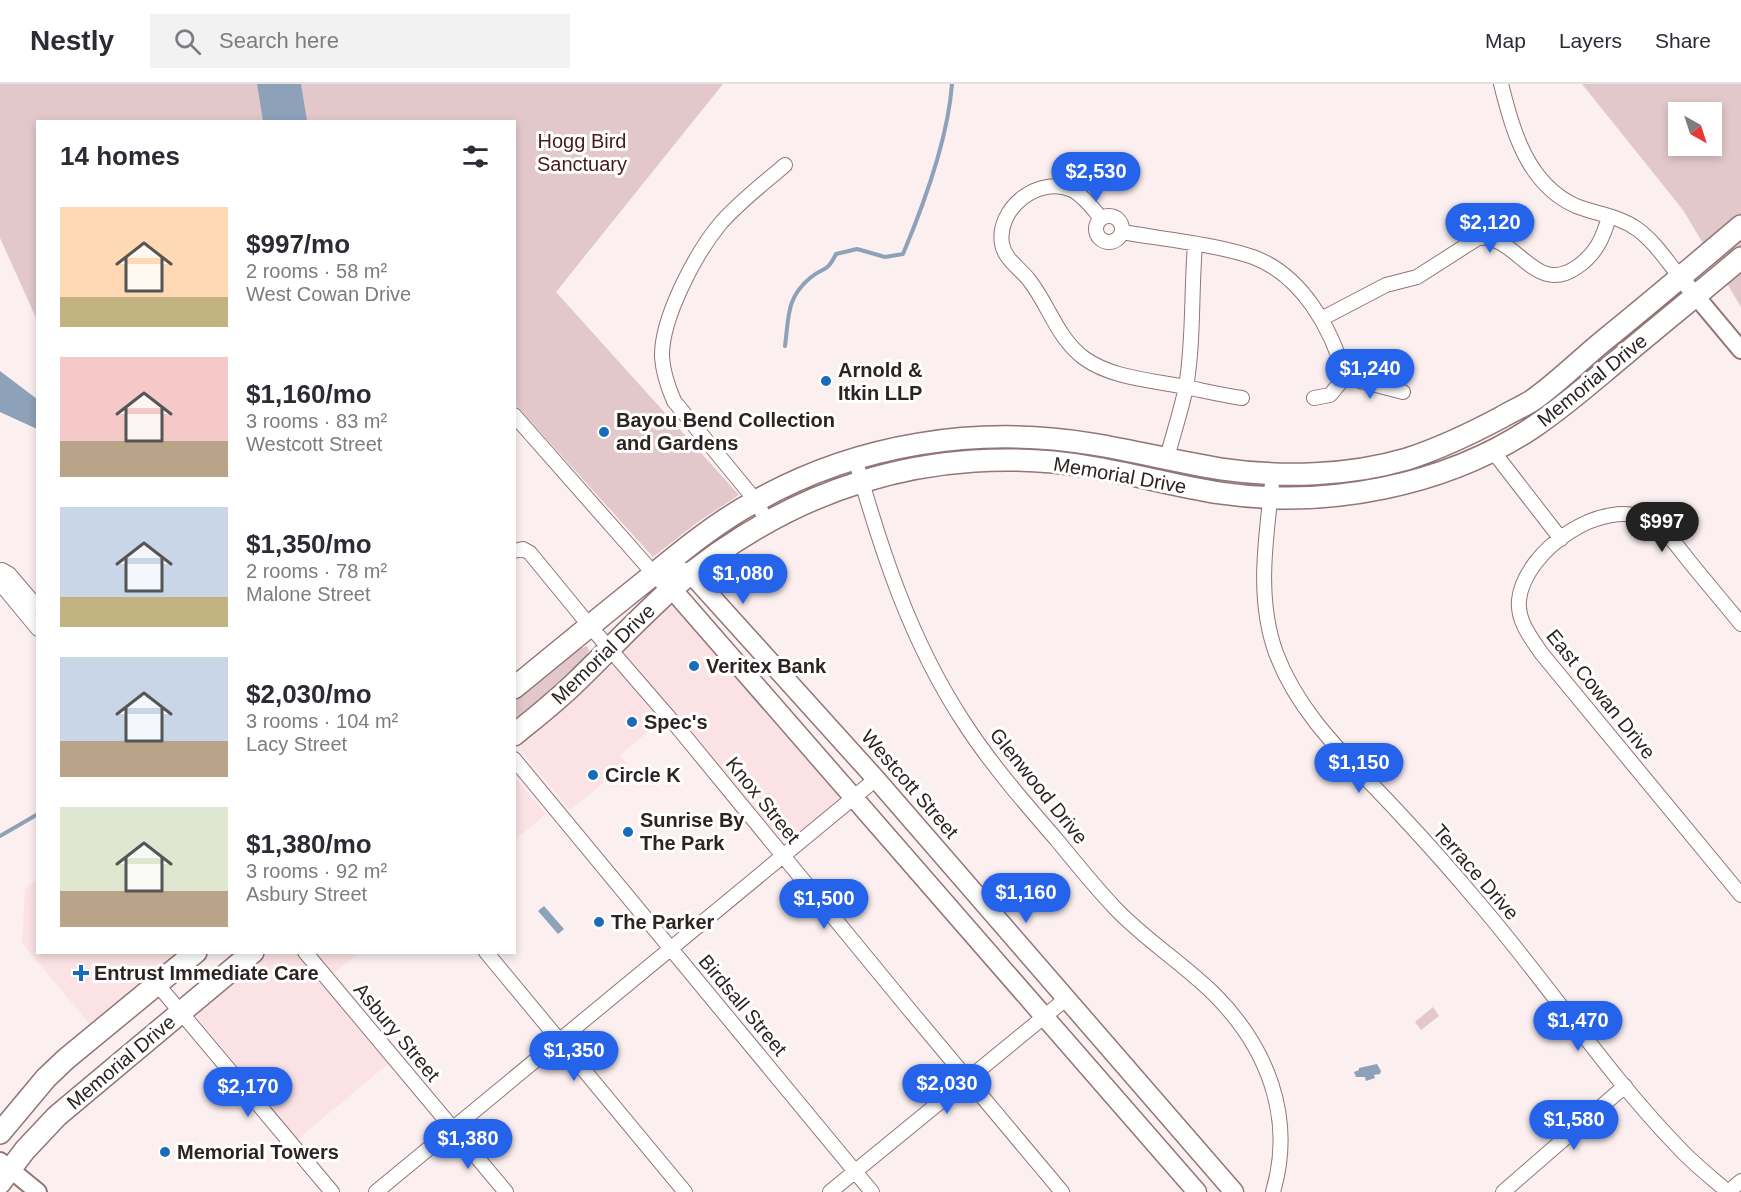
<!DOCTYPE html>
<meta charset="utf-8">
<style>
:root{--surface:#fff;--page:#f2f2f3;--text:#2b2b33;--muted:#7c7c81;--line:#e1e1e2;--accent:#2563eb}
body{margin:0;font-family:Helvetica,sans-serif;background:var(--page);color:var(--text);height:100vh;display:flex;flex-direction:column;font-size:22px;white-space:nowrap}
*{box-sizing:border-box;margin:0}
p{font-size:20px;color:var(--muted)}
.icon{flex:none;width:33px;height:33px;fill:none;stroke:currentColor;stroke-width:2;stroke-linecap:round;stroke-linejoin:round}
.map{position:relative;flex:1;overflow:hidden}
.side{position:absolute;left:36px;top:36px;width:480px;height:834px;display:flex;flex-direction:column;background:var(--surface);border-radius:0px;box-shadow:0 3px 9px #0003}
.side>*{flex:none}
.needle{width:39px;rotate:141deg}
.buttons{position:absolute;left:1668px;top:18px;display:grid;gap:12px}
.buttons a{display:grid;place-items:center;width:54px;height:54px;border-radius:0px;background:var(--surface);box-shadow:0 3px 9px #0003;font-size:30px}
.price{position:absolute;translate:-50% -51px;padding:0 14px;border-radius:21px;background:var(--accent);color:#fff;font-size:20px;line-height:39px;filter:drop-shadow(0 2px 3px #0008)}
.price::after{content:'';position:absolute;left:50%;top:36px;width:18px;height:14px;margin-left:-9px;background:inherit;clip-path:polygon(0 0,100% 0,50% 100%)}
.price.current{background:#222;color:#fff}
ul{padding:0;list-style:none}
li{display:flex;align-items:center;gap:18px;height:150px;padding:0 24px}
li span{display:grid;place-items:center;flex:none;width:168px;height:120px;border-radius:0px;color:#555}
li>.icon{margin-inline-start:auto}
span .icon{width:72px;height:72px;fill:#fffc;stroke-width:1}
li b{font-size:26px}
h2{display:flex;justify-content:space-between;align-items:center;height:72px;padding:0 24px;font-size:26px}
header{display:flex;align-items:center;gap:36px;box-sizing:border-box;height:84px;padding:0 30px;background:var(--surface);border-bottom:2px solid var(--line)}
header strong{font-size:28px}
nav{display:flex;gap:33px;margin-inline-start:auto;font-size:21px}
.search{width:420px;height:54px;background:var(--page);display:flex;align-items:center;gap:15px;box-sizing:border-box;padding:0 21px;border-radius:0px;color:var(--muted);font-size:22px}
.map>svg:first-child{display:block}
.built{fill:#fbe3e5}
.green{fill:#e2c8ca;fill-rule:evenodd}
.water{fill:#8da1b8}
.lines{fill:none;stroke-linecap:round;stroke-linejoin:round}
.stream{stroke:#8da1b8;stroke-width:4}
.minor-casing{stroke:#917577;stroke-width:16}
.tertiary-casing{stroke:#917577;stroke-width:20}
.secondary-casing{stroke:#917577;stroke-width:21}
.primary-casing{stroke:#917577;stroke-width:24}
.minor{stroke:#fff;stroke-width:14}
.tertiary{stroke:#fff;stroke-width:16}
.secondary{stroke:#fff;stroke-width:18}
.primary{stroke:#fff;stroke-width:21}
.poi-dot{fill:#196cba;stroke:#fff;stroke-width:2}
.labels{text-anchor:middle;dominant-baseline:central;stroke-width:6;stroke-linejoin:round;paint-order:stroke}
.park-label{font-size:20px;fill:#471920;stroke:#fff}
.poi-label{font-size:20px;font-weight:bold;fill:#2e2323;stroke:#fff;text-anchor:start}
.street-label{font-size:20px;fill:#2e2323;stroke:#fff}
</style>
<header>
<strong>Nestly</strong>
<div class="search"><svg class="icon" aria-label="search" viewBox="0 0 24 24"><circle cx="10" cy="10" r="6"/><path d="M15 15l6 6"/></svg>Search here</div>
<nav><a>Map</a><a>Layers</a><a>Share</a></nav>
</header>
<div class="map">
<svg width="1741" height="1108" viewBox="0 0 1741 1108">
<rect width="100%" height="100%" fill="#fceff0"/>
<!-- built -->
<path class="built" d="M 669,521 L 678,524 L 837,708 L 839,715 L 836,719 L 787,759 L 780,760 L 624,572 L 622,565 L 625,561 Z
M 612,583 L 617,585 L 660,638 L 620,671 L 627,680 L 570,726 L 523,669 L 521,660 L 605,584 Z
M 514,692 L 546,730 L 515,756 L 514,756 Z
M 37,795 L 38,868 L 181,869 L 92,943 L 22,859 L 25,805 Z
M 266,869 L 296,869 L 388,980 L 298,1055 L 200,937 L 197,930 L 198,925 Z
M 315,869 L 358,869 L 333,890 Z"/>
<!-- green -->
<path class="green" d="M 0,0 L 723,0 L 556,208 L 739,411 L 698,438 L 653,473 L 515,320 L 514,38 L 38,38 L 37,236 L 0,154 Z
M 1582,0 L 1741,0 L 1741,223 L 1683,126 ZM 1678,28 L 1712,28 L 1712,62 L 1678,62 Z
M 587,562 L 589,566 L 582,580 L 523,632 L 515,635 L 515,615 L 572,568 Z
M 1433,923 L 1439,932 L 1421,946 L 1415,938 Z"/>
<!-- water -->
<path class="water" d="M 257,0 L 301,0 L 307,37 L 263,37 Z
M 0,287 L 37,315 L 37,345 L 0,328 Z
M 544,822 L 564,845 L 558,850 L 538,827 Z
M 1377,980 L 1381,987 L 1380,990 L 1374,991 L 1375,994 L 1366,997 L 1365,993 L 1356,993 L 1354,988 L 1359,986 L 1359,984 Z"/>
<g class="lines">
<!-- stream -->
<path class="stream" d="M 785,262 C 789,233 786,214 810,194 C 824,182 826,190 836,170 L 857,165 L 885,173 L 903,170 C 924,120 948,54 952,0
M 0,752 L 38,730"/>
<!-- minor casing -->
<g class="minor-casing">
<path id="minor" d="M 1501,0 C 1513,47 1527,100 1576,122 C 1596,130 1619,132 1637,145 C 1654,157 1667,177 1680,193
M1096 145a13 13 0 1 1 26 0a13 13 0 1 1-26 0Z
M 1101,134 C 1093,125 1083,111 1072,106 C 1039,91 996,124 1002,160 C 1005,176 1020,184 1029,196 C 1049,221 1057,254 1084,274 C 1110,293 1148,296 1180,302 C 1201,306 1221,311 1242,314
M 1122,148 C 1162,155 1215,160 1253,173 C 1302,191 1332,245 1345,293 L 1330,311 L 1314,314
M 1321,235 L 1386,201 L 1417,193 L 1478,154 C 1518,150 1534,213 1577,183 C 1596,170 1603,154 1609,133
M 1345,293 L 1403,308
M 514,331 L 654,490
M 1492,366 L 1561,455
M 855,374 C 881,466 910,556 963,637 C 990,679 1023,717 1056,755 C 1075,778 1094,802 1115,824 C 1145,856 1183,879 1214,910 C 1267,963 1295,1033 1273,1108
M 1167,374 C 1173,351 1181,327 1186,303 C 1194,256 1191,208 1195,161
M 1273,390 C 1267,449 1255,511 1276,569 C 1300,634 1353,679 1399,729 C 1426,758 1452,787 1477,817 C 1547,898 1606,989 1681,1066 C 1695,1081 1712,1094 1728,1108
M 767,438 L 756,417 L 674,317 C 668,303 663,289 662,273 C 661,234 696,169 720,140 C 739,118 763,100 785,81
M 514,467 L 523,465 L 530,469 L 589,541 L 679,645 L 908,924 L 1062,1108
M 0,487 L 2,486 L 9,490 L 38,524
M 0,499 L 38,545
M 1741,540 C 1724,519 1706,498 1689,477 C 1678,463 1666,446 1651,437 C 1604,410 1524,467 1519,516 C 1517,537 1531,554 1542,570 L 1741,811
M 514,675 L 872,1108
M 305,868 L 506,1108
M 486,868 L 685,1108
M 157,900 L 332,1108
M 376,1108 L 876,695
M 830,1108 L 1067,914
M 1503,1108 L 1625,1002
M 1728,1108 L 1741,1097"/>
</g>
<!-- tertiary casing -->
<g class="tertiary-casing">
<path id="tertiary" d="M 1680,193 L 1741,266
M 0,1077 L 38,1108"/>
</g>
<!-- secondary casing -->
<g class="secondary-casing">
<path id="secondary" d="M 654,490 L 678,486 L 691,490 L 876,695 L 1234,1108
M 661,495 L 672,505 L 1197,1108"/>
</g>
<!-- primary casing -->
<g class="primary-casing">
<path id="primary" d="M 514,604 C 559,567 604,530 649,494 C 683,466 717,438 756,417 C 857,360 977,341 1092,360 C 1135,367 1178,378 1221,385 C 1282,394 1349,392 1407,375 C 1441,364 1472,349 1502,333 C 1512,327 1524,322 1533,316 C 1557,299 1579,277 1602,258 C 1649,220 1695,181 1741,142
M 514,651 C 536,633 558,616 578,596 C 608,567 637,536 668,508 C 725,459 789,420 861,398 C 934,375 1014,370 1090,383 C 1133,390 1176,402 1220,409 C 1326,425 1446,402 1535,342 C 1566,321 1594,296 1623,272 C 1662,239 1702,207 1741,174
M 0,1049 L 46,994 L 66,975 L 196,868
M 0,1099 L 25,1066 L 57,1032 L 253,868"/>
</g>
<!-- minor -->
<use href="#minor" class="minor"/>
<!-- tertiary -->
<use href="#tertiary" class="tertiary"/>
<!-- secondary -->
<use href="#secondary" class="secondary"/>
<!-- primary -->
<use href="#primary" class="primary"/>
</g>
<!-- markers -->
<g class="poi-dot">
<circle cx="826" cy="297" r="6"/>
<circle cx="604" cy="348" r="6"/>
<circle cx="694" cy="582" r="6"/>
<circle cx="632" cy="638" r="6"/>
<circle cx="593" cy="691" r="6"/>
<circle cx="628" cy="748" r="6"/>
<circle cx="599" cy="838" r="6"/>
<path d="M78 880h6v6h6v6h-6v6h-6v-6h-6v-6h6z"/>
<circle cx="165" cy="1068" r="6"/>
</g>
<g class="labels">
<!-- park labels -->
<g class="park-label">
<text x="582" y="57">Hogg Bird<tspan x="582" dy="23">Sanctuary</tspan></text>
</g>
<!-- poi labels -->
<g class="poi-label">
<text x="838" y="286">Arnold &amp;<tspan x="838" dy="23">Itkin LLP</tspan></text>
<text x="616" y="336">Bayou Bend Collection<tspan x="616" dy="23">and Gardens</tspan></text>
<text x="706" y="582">Veritex Bank</text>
<text x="644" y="638">Spec's</text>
<text x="605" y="691">Circle K</text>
<text x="640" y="736">Sunrise By<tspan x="640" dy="23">The Park</tspan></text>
<text x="611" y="838">The Parker</text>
<text x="94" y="889">Entrust Immediate Care</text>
<text x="177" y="1068">Memorial Towers</text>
</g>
<!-- street labels -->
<g class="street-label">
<text transform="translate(1592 296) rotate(-39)">Memorial Drive</text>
<text transform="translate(1120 391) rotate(10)">Memorial Drive</text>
<text transform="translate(603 570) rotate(-44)">Memorial Drive</text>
<text transform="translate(1601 610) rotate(51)">East Cowan Drive</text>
<text transform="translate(910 700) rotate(49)">Westcott Street</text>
<text transform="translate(1039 702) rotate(51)">Glenwood Drive</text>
<text transform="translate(763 716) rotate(51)">Knox Street</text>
<text transform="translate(1476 788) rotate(49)">Terrace Drive</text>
<text transform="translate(743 921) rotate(50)">Birdsall Street</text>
<text transform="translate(397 948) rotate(50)">Asbury Street</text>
<text transform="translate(121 978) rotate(-40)">Memorial Drive</text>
</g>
</g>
</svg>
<div class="buttons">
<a><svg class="needle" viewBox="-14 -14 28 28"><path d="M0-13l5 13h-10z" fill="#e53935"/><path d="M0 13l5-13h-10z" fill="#7c7c81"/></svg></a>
</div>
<b class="price" style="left:1096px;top:119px">$2,530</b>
<b class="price" style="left:1490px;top:170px">$2,120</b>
<b class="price" style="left:1370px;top:316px">$1,240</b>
<b class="price current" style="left:1662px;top:469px">$997</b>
<b class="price" style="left:743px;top:521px">$1,080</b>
<b class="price" style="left:1359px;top:710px">$1,150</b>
<b class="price" style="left:1026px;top:840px">$1,160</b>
<b class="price" style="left:824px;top:846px">$1,500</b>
<b class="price" style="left:1578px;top:968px">$1,470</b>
<b class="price" style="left:574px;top:998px">$1,350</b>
<b class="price" style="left:947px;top:1031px">$2,030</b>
<b class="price" style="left:248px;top:1034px">$2,170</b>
<b class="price" style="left:1574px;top:1067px">$1,580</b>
<b class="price" style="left:468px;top:1086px">$1,380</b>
<section class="side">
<h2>14 homes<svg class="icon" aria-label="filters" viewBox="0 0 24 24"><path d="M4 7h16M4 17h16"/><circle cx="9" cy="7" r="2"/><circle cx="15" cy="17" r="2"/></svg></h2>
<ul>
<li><span style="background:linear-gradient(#ffd9b3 75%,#c2b280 0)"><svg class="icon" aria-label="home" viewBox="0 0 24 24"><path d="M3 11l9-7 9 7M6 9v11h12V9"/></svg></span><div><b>$997/mo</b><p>2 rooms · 58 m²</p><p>West Cowan Drive</p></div></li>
<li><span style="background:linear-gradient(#f6c9c9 70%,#b9a48a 0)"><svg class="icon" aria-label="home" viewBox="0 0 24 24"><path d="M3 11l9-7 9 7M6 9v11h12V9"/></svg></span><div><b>$1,160/mo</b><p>3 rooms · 83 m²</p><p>Westcott Street</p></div></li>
<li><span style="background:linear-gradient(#c9d6e8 75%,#c2b280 0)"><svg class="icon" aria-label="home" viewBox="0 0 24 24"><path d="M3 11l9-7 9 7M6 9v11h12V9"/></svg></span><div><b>$1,350/mo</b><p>2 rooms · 78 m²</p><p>Malone Street</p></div></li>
<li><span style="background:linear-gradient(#c9d6e8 70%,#b9a48a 0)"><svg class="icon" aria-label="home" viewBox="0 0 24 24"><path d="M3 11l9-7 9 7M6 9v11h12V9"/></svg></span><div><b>$2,030/mo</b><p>3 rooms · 104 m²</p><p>Lacy Street</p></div></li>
<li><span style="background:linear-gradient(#dfe7d0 70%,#b9a48a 0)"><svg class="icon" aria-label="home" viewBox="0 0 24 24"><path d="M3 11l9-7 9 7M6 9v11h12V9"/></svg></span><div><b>$1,380/mo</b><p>3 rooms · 92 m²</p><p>Asbury Street</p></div></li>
</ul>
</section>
</div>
